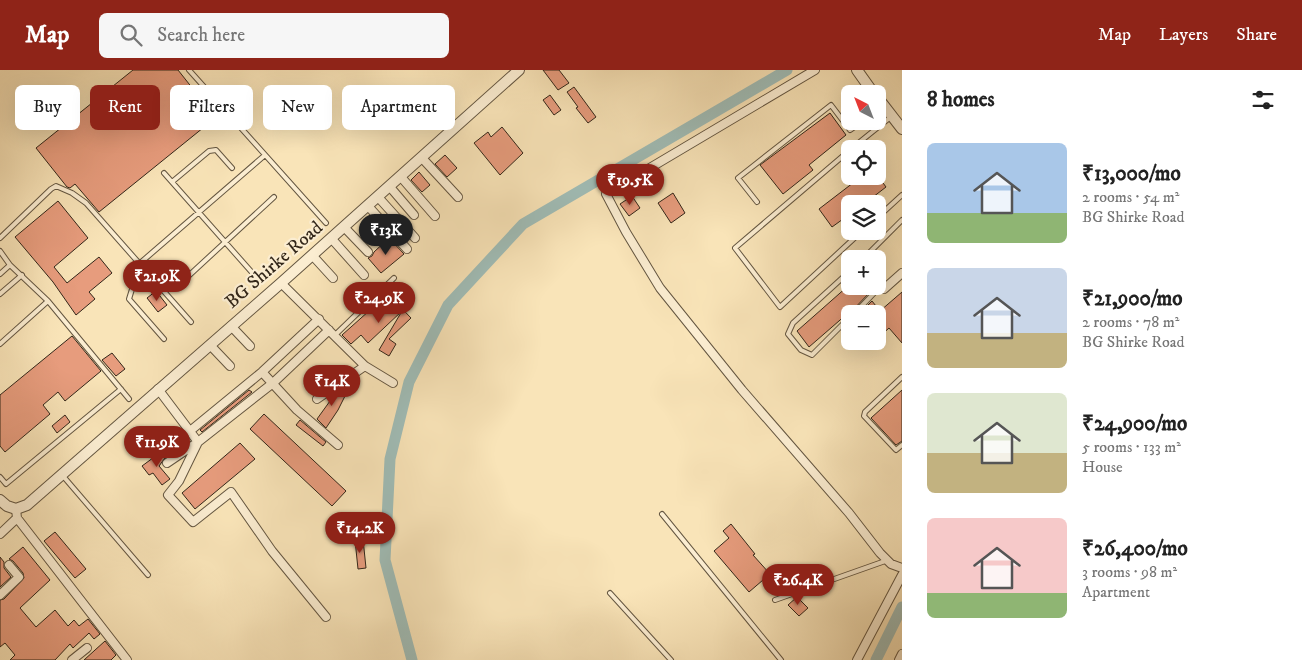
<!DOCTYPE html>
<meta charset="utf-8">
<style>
:root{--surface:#fff;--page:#f6f6f6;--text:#222;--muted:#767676;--accent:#8f2418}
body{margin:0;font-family:"IM FELL DW Pica",serif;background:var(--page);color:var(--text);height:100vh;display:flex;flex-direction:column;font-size:19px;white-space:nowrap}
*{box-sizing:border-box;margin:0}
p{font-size:16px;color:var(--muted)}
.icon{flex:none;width:28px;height:28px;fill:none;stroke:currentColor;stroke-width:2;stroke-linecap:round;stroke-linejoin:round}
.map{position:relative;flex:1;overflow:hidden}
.drawer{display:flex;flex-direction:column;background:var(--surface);width:400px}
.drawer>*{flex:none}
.guide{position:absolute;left:15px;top:15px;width:475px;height:45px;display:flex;gap:10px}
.needle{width:32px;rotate:318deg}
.controls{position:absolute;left:841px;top:15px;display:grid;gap:10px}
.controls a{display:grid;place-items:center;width:45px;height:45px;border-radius:8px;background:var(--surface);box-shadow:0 5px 20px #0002;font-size:25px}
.price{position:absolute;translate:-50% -42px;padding:0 11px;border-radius:18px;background:var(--accent);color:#fff;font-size:16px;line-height:32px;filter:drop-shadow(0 1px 2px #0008)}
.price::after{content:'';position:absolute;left:50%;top:30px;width:15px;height:11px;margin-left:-8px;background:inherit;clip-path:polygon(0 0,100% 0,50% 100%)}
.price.on{background:#222;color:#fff}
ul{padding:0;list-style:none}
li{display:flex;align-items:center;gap:15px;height:125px;padding:0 25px}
li span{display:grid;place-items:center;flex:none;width:140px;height:100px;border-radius:8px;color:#555}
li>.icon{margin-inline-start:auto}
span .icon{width:60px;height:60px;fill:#fffc;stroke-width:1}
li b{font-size:21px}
h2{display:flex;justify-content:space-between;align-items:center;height:60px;padding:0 25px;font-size:21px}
.pill{padding:0 18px;border-radius:8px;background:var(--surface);box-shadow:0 5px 20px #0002;font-size:18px;line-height:45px}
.pill.on{background:var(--accent);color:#fff}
header{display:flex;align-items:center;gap:30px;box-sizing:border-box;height:70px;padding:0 25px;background:var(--accent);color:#fff}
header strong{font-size:24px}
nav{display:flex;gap:28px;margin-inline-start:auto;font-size:18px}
.search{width:350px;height:45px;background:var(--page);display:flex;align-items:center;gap:12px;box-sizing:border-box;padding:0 18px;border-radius:8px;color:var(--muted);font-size:19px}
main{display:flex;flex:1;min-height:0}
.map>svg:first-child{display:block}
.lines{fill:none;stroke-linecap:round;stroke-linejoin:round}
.canal{stroke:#a0bdb7;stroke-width:11}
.building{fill:#e79c7d;stroke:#322619}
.service-casing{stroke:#645641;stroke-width:6}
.minor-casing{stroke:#645641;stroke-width:10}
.tertiary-casing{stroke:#645641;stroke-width:12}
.service{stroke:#fbedd1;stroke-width:4}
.minor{stroke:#fbedd1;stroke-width:8}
.tertiary{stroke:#fbedd1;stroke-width:10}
.labels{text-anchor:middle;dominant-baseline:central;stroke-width:4.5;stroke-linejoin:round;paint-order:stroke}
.street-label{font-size:19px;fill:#322619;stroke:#fbedd1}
</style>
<header>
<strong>Map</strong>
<div class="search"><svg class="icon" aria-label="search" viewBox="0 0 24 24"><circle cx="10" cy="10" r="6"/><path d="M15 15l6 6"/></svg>Search here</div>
<nav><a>Map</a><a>Layers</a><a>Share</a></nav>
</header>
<main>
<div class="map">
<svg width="902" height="590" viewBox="0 0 902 590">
<rect width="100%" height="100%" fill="#f9e4b8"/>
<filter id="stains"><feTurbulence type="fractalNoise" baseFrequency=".004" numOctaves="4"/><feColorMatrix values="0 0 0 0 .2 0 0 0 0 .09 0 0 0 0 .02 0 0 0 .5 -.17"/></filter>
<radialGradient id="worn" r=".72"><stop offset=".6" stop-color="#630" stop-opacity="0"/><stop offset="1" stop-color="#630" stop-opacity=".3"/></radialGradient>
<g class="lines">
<!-- canal -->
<path class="canal" d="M 412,590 L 385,490 L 390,389 L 409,312 L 448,235 L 523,154 L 787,0
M 876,590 L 902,537"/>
</g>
<!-- building -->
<path class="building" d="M 133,0 L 178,0 L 197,24 L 200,21 L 219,45 L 99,142 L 75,114 L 70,118 L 67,117 L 36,78 Z
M 543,0 L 559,0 L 569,13 L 558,20 Z
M 574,17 L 596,47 L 588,53 L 576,38 L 578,37 L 567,22 Z
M 550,25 L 561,40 L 554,45 L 543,30 Z
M 830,43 L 846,65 L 809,95 L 813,100 L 783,124 L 760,95 Z
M 502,57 L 523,83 L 500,105 L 474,73 L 488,62 L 491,67 Z
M 445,85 L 457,98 L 447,107 L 435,94 Z
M 419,102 L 430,115 L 422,122 L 411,110 Z
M 862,106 L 878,106 L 886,117 L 864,134 L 850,134 L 850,144 L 832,157 L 819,139 Z
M 673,123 L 685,143 L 671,153 L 658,133 Z
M 632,126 L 640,138 L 629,146 L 620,134 Z
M 58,131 L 88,168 L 54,197 L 67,213 L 99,187 L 112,203 L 89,222 L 95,229 L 76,245 L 53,212 L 15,167 Z
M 389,168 L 404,184 L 381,203 L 368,188 L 372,186 L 374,182 Z
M 848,216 L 869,216 L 872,220 L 850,243 L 847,244 L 809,277 L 797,261 Z
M 156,221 L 167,235 L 158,242 L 147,228 Z
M 902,222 L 902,273 L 889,258 L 878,268 L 878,244 L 859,244 L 872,231 L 880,241 Z
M 388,224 L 411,248 L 389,269 L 396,274 L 389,286 L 379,280 L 402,241 L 368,273 L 361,265 L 351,274 L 342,265 Z
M 72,266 L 101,301 L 65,331 L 58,322 L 43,335 L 50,344 L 5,382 L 0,376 L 0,325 Z
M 112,283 L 125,299 L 116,306 L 102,290 Z
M 344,317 L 348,320 L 338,340 L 326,358 L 317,349 L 330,331 L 329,328 Z
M 249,320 L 252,322 L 202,362 L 200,360 Z
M 902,320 L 902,371 L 896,375 L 871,348 Z
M 264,344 L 346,421 L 332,436 L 250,359 Z
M 65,345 L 70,352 L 57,363 L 52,356 Z
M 300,350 L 326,372 L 323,376 L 296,355 Z
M 240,373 L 255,389 L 195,439 L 182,423 Z
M 161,382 L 165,388 L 159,396 L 170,409 L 162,415 L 153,403 L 149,405 L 142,396 Z
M 731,454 L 755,484 L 753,485 L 770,504 L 749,522 L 714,481 L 729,468 L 723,461 Z
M 55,462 L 86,499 L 75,508 L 44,471 Z
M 363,469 L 366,498 L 358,499 L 355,470 Z
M 23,477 L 50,510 L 20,538 L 36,557 L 55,540 L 68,556 L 74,550 L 79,556 L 88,549 L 100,564 L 94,569 L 89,563 L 73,578 L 70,574 L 55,590 L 10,590 L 15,585 L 5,573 L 0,577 L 0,530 L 4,529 L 24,508 L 23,503 L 13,491 L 9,489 Z
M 0,487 L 4,492 L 4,498 L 11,507 L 0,517 Z
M 797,527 L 808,538 L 799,546 L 788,535 Z
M 105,571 L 116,585 L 111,590 L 84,590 Z"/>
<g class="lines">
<!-- service casing -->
<g class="service-casing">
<path id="service" d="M 189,0 L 326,153
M 878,41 L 884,36
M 851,79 L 892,46
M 850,80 L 735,178 L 780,237 L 862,161
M 164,103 L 256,207
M 172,112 L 209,81 L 216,80 L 232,98
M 757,132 L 738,108 L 831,35 L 850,60 L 863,51
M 878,147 L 902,125
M 0,168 L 51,119 L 56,116 L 72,123 L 86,133 L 191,252
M 0,181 L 10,195 L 48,231 L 129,329
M 863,189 L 902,150
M 139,194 L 265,85
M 850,201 L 793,253 L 788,264 L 801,280 L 812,285 L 850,247
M 146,202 L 133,216 L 129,229 L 164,269
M 0,204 L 10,195
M 183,211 L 274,127
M 0,224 L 22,205
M 854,244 L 877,220 L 880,216 L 878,208
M 334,266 L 394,208
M 0,274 L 48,231
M 902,307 L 865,342 L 864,346 L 896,380 L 902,375
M 63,406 L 148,505
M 0,407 L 6,414 L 121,319
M 662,444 L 781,590
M 610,523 L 671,590
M 775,530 L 888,490"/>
</g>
<!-- minor casing -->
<g class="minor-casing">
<path id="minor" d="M 815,0 L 606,124 L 626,162 L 660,218 L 742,320 L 849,443 L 880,483 L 891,494 L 902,498
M 422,88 L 458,127
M 401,107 L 435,146
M 390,117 L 414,145
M 378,127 L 415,168
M 368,136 L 407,179
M 344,157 L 368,182
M 331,168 L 364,205
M 312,185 L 333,208
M 281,213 L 365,296
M 884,219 L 902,203
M 231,256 L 250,276
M 210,275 L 230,296
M 262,302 L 297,340 L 338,375
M 158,319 L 198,372 L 179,411 L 168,425 L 193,452 L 231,422 L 272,481 L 326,547
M 317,329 L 365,296 L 393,313
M 190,361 L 262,302 L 319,249
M 167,393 L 198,372 L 273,313 L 329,260
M 16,439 L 17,448 L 127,590
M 0,464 L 17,448
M 0,525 L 19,507 L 9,495
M 72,590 L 87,578
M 857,590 L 902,505
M 899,590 L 902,584"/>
</g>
<!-- tertiary casing -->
<g class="tertiary-casing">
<path id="tertiary" d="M 857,0 L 874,24
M 878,28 L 902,59
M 0,430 L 7,436 L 16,439 L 27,435 L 281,213 L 519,0"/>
</g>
<!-- service -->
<use href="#service" class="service"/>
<!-- minor -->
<use href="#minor" class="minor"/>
<!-- tertiary -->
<use href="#tertiary" class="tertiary"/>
</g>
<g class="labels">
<!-- street labels -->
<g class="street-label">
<text transform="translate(274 195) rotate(-41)">BG Shirke Road</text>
</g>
</g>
<rect width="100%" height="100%" filter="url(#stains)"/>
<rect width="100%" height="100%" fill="url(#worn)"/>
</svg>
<div class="controls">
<a><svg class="needle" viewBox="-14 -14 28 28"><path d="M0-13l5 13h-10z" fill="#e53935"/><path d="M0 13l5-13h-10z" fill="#767676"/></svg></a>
<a><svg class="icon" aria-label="locate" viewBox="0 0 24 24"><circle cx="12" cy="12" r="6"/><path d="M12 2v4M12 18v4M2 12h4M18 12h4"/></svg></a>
<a><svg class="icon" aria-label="layers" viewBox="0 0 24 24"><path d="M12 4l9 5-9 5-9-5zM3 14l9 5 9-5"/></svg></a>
<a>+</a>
<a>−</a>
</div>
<b class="price" style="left:630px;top:136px">₹19.5K</b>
<b class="price on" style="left:386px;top:186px">₹13K</b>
<b class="price" style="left:157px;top:232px">₹21.9K</b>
<b class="price" style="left:379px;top:254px">₹24.9K</b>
<b class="price" style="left:332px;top:337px">₹14K</b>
<b class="price" style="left:157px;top:398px">₹11.9K</b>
<b class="price" style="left:360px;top:484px">₹14.2K</b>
<b class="price" style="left:798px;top:536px">₹26.4K</b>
<div class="guide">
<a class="pill">Buy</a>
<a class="pill on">Rent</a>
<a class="pill">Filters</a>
<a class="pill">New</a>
<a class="pill">Apartment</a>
</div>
</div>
<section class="drawer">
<h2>8 homes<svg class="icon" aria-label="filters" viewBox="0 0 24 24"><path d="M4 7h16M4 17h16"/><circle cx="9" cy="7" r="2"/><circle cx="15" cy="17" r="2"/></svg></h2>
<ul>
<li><span style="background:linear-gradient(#a9c7e8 70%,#8fb573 0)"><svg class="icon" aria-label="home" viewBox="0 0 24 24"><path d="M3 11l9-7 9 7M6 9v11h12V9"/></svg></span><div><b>₹13,000/mo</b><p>2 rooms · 54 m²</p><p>BG Shirke Road</p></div></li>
<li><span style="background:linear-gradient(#c9d6e8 65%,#c2b280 0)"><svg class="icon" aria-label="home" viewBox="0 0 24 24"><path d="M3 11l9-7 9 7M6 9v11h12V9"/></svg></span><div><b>₹21,900/mo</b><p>2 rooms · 78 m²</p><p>BG Shirke Road</p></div></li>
<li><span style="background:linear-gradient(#dfe7d0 60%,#c2b280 0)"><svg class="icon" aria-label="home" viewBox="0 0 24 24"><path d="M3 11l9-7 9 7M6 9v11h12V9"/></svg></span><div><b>₹24,900/mo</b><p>5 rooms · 133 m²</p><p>House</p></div></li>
<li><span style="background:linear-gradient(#f6c9c9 75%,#8fb573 0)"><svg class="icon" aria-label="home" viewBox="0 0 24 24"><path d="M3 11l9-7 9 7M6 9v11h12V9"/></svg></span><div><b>₹26,400/mo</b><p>3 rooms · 98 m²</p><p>Apartment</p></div></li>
</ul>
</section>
</main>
